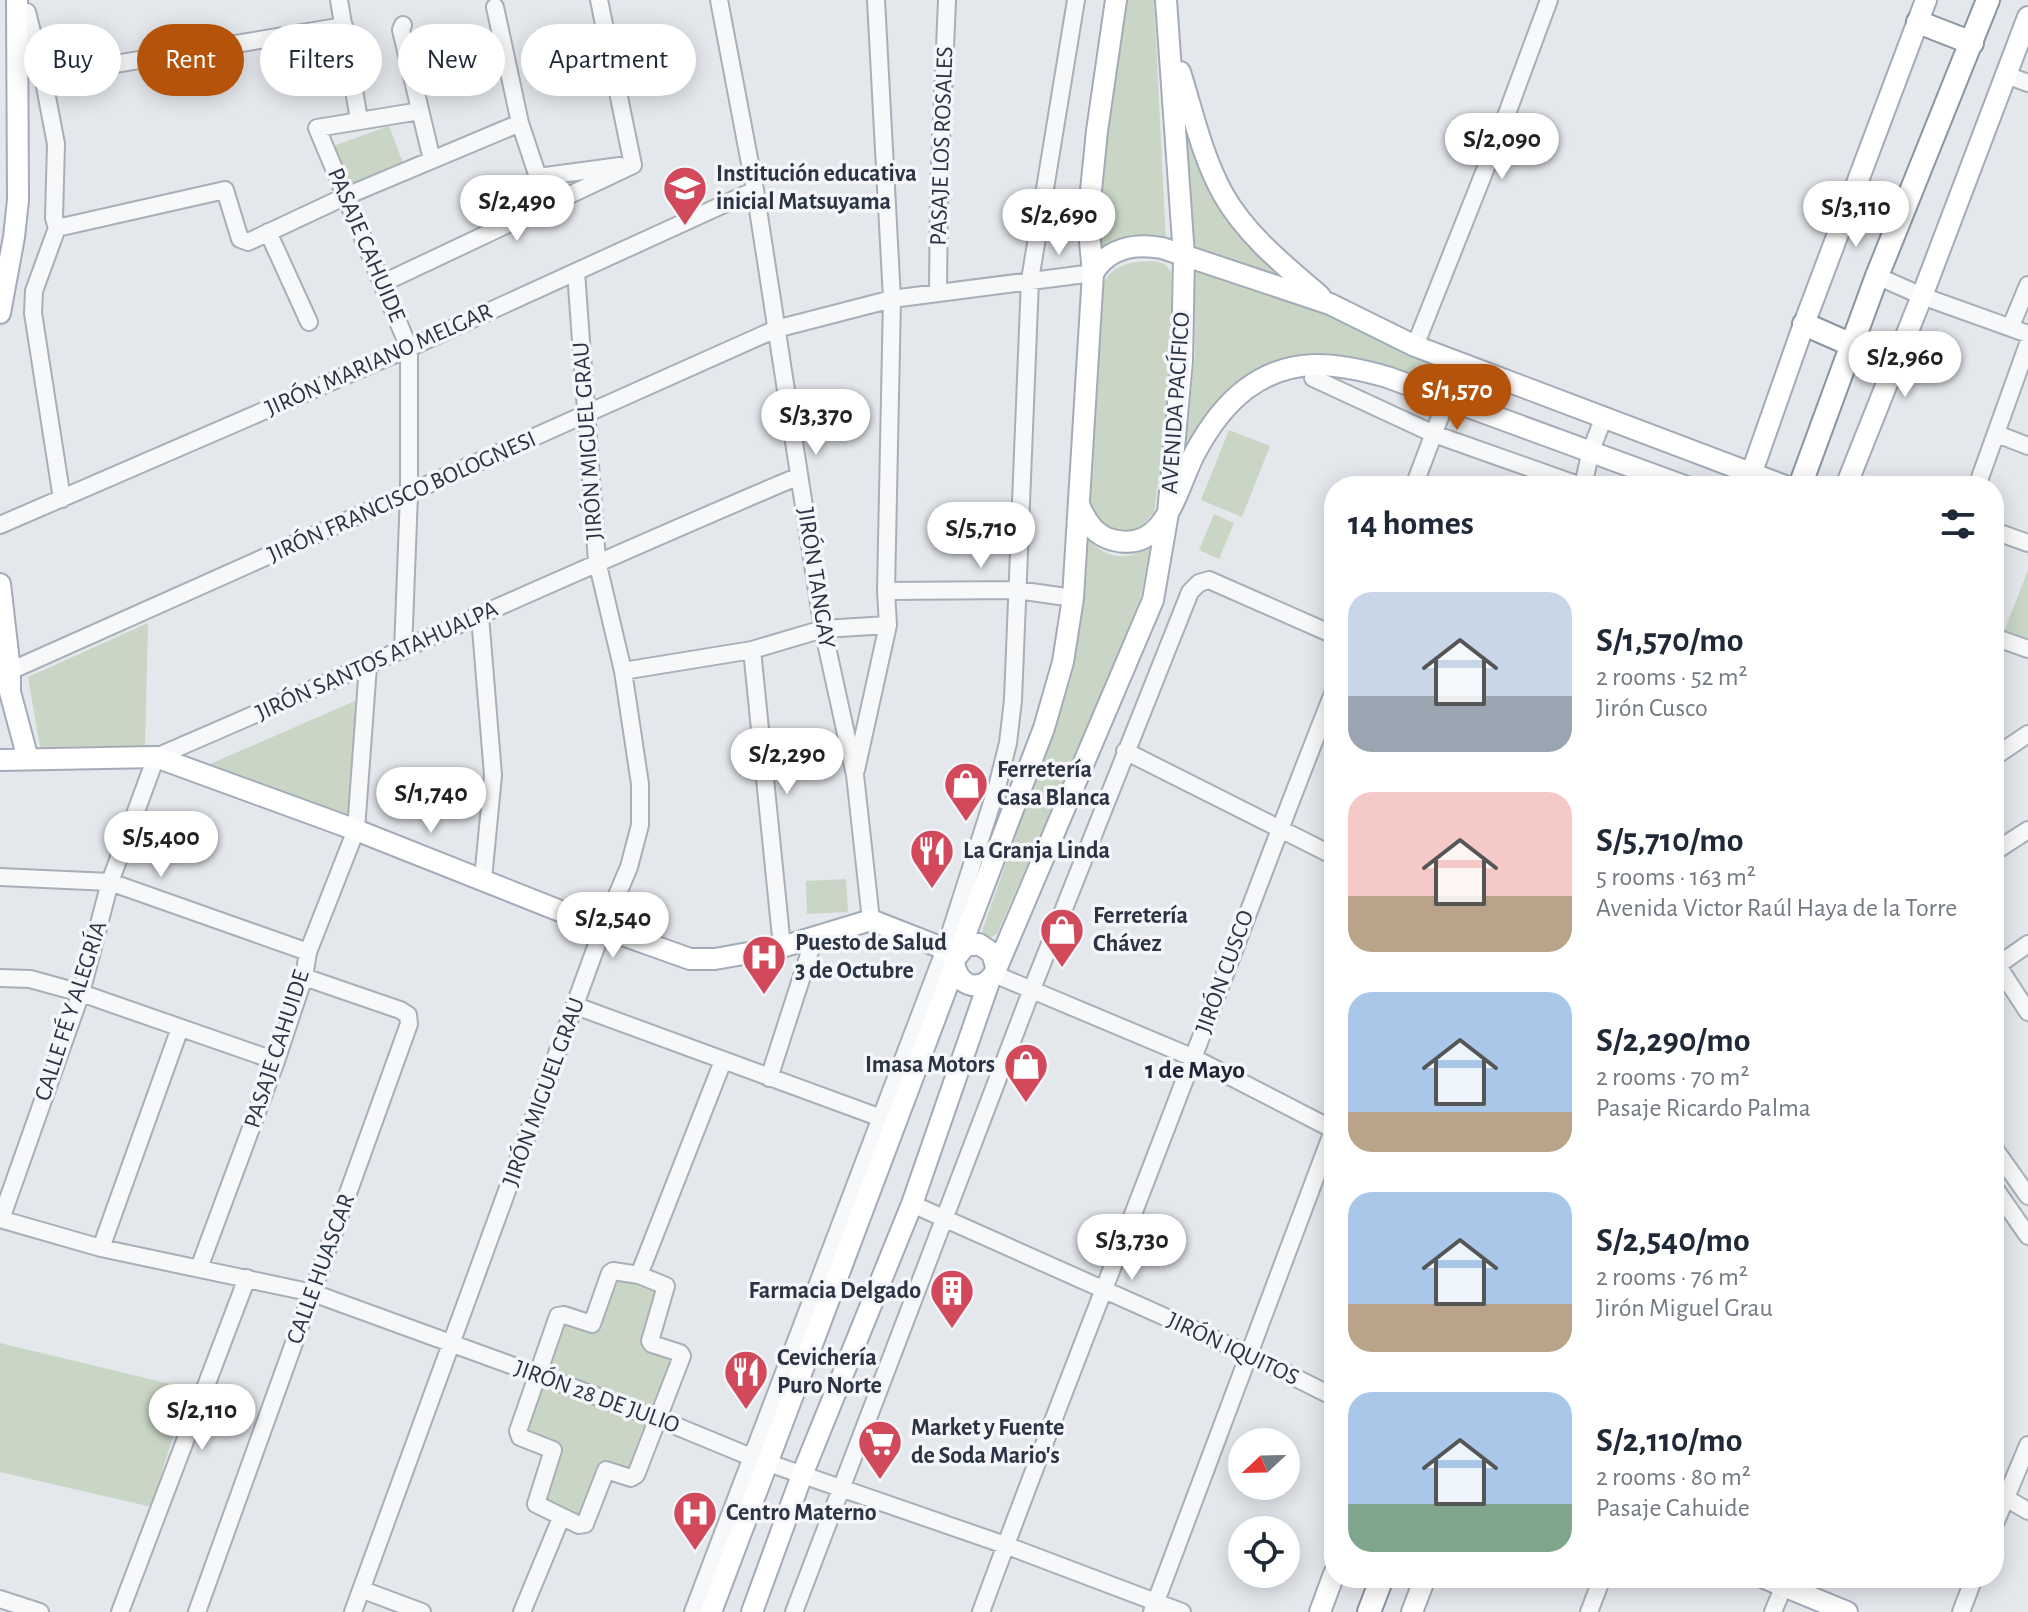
<!DOCTYPE html>
<meta charset="utf-8">
<style>
:root{--surface:#fff;--page:#f6f6f7;--text:#1f2937;--muted:#747a83;--accent:#b45309}
body{margin:0;font-family:"Alegreya Sans",sans-serif;background:var(--page);color:var(--text);height:100vh;display:flex;flex-direction:column;font-size:30px;white-space:nowrap}
*{box-sizing:border-box;margin:0}
p{font-size:26px;color:var(--muted)}
.icon{flex:none;width:44px;height:44px;fill:none;stroke:currentColor;stroke-width:2;stroke-linecap:round;stroke-linejoin:round}
.map{position:relative;flex:1;overflow:hidden}
.side{position:absolute;left:1324px;top:476px;width:680px;height:1112px;display:flex;flex-direction:column;background:var(--surface);border-radius:32px;box-shadow:0 4px 20px #0003}
.side>*{flex:none}
.banner{position:absolute;left:24px;top:24px;width:760px;height:72px;display:flex;gap:16px}
.needle{width:52px;rotate:248deg}
.buttons{position:absolute;left:1228px;top:1428px;display:grid;gap:16px}
.buttons a{display:grid;place-items:center;width:72px;height:72px;border-radius:50%;background:var(--surface);box-shadow:0 4px 20px #0003;font-size:40px}
.price{position:absolute;translate:-50% -68px;padding:0 18px;border-radius:28px;background:#fff;color:#222;font-size:26px;line-height:52px;filter:drop-shadow(0 2px 4px #0008)}
.price::after{content:'';position:absolute;left:50%;top:48px;width:24px;height:18px;margin-left:-12px;background:inherit;clip-path:polygon(0 0,100% 0,50% 100%)}
.price.active{background:var(--accent);color:#fff}
ul{padding:0;list-style:none}
li{display:flex;align-items:center;gap:24px;height:200px;padding:0 24px}
li span{display:grid;place-items:center;flex:none;width:224px;height:160px;border-radius:24px;color:#555}
li>.icon{margin-inline-start:auto}
span .icon{width:96px;height:96px;fill:#fffc;stroke-width:1}
li b{font-size:34px}
h2{display:flex;justify-content:space-between;align-items:center;height:96px;padding:0 24px;font-size:34px}
.pill{padding:0 28px;border-radius:36px;background:var(--surface);box-shadow:0 4px 20px #0003;font-size:28px;line-height:72px}
.pill.active{background:var(--accent);color:#fff}
.map>svg:first-child{display:block}
.green{fill:#c9d6c5}
.lines{fill:none;stroke-linecap:round;stroke-linejoin:round}
.minor-casing{stroke:#a9aeb7;stroke-width:20}
.major-casing{stroke:#a3abb8;stroke-width:24}
.highway-casing{stroke:#8b94a3;stroke-width:26}
.minor{stroke:#f7f8fa;stroke-width:16}
.major{stroke:#fff;stroke-width:20}
.highway{stroke:#fff;stroke-width:22}
.labels{text-anchor:middle;dominant-baseline:central;stroke-width:7;stroke-linejoin:round;paint-order:stroke}
.street-label{font-size:24px;fill:#2b3445;stroke:#f4f6f9}
.poi-label{font-size:24px;font-weight:bold;fill:#2b3445;stroke:#f4f6f9;text-anchor:start}
.neighbourhood-label{font-size:26px;font-weight:bold;fill:#1d2536;stroke:#f4f6f9}
</style>
<div class="map">
<svg width="2028" height="1612" viewBox="0 0 2028 1612">
<rect width="100%" height="100%" fill="#e4e7ec"/>
<!-- green -->
<path class="green" d="M 1123,0 L 1154,0 L 1166,243 C 1137,240 1114,235 1092,257 Z
M 1183,120 L 1186,120 L 1194,150 L 1303,289 L 1192,250 Z
M 389,126 L 403,163 L 348,185 L 333,146 Z
M 1156,261 L 1166,265 L 1171,272 L 1171,383 L 1154,512 L 1139,529 L 1129,533 L 1108,531 L 1090,510 L 1094,305 C 1104,270 1120,260 1156,261 Z
M 1193,263 L 1431,355 C 1438,362 1446,367 1442,377 L 1427,380 L 1369,362 L 1333,356 L 1287,360 L 1185,458 L 1195,354 Z
M 1229,430 L 1270,446 L 1242,517 L 1201,500 Z
M 1214,514 L 1234,523 L 1219,559 L 1199,550 Z
M 1088,539 C 1106,559 1128,562 1150,546 L 1141,596 L 1123,646 L 997,934 L 988,939 L 982,931 L 1072,676 L 1083,604 Z
M 2028,570 L 2028,644 L 2003,634 Z
M 148,623 L 145,746 L 40,747 L 28,677 Z
M 355,701 L 353,821 L 210,764 Z
M 846,879 L 848,912 L 807,914 L 806,881 Z
M 617,1278 L 658,1293 L 641,1347 L 673,1362 L 631,1472 L 603,1463 L 581,1520 L 540,1504 L 559,1448 L 523,1432 L 561,1321 L 596,1333 Z
M 0,1343 L 187,1388 L 152,1507 L 0,1472 Z"/>
<g class="lines">
<!-- minor casing -->
<g class="minor-casing">
<path id="minor" d="M 339,0 L 359,120
M 599,0 L 633,165
M 719,0 L 755,190 L 823,629 L 855,775 L 871,920
M 495,7 L 520,123 L 538,177 L 620,166
M 16,18 L 27,12 L 43,76 L 56,144 L 54,218 L 57,228 L 225,190 L 240,239 L 248,242 L 344,197 L 520,123
M 403,25 L 401,30 L 432,160
M 2006,75 L 2028,83
M 43,76 L 344,26
M 57,228 L 34,291 L 33,313 L 62,499
M 268,232 L 309,322
M 1877,276 L 1922,296 L 2028,334
M 383,283 L 633,165
M 938,291 L 939,189 L 947,0
M 2011,326 L 2028,285
M 1415,346 L 1499,135 L 1549,0
M 1313,378 L 1434,434 L 1581,486
M 1997,434 L 2028,446
M 1414,486 L 1460,364
M 1583,486 L 1591,450 L 1604,417
M 1977,486 L 2028,344
M 0,525 L 409,348 L 755,190
M 1994,531 L 2028,543
M 886,591 L 1017,590 L 1073,598
M 480,616 L 493,775 L 483,879
M 1994,637 L 2028,649
M 752,650 L 782,947
M 403,651 L 409,494 L 409,348 L 317,128 L 420,111
M 10,671 L 776,329 L 892,299 L 1093,273
M 623,671 L 752,650 L 823,629 L 888,625
M 1125,751 L 1334,856
M 1994,757 L 2028,734
M 856,770 L 888,625 L 886,591 L 892,299 L 876,0
M 1994,852 L 2028,830
M 0,877 L 110,882 L 308,952
M 1994,960 L 2028,1012
M 1998,965 L 2028,944
M 994,974 L 1194,1058 L 1334,1130
M 0,978 L 30,979 L 81,993 L 276,1061
M 576,1006 L 892,1122
M 769,1078 L 815,936
M 1994,1148 L 2028,1196
M 1994,1187 L 2028,1236
M 912,1204 L 1248,1354 L 1334,1397
M 0,1219 L 101,1248 L 313,1293 L 659,1419 L 751,1457 L 1005,1545 L 1182,1612
M 1,1219 L 81,993 L 110,882 L 156,757 C 371,665 584,567 799,476
M 101,1248 L 180,1028
M 199,1268 L 276,1061 L 304,977 L 308,952 L 356,830 L 368,666
M 613,1271 L 639,1275 L 666,1286 L 650,1341 L 652,1344 L 680,1353 L 682,1356 L 636,1475 L 631,1478 L 606,1470 L 585,1524 L 579,1525 L 536,1504 L 553,1450 L 520,1437 L 518,1431 L 558,1316 L 564,1315 L 592,1324 L 610,1273 Z
M 639,1275 L 723,1061
M 1994,1491 L 2028,1511
M 1994,1526 L 2028,1445
M 363,1590 L 422,1612
M 0,1599 L 40,1612
M 120,1612 L 247,1278
M 197,1612 L 409,1024 L 408,1015 L 400,1010 L 304,977
M 353,1612 L 603,928 L 629,867 L 640,825 L 640,784 L 623,671 L 597,561 L 576,272
M 522,1612 L 561,1518
M 693,1612 L 945,949 L 997,787 L 1008,743 L 1013,700 L 1030,280 L 1076,0
M 794,1612 L 1032,989 L 1190,592 L 1199,583 L 1209,580 L 1334,635
M 981,1612 C 1049,1426 1123,1243 1193,1058 C 1240,936 1285,813 1334,691
M 1152,1612 L 1334,1128
M 1589,1612 L 1602,1578
M 1773,1612 L 1787,1578
M 1961,1612 L 1974,1578"/>
</g>
<!-- major casing -->
<g class="major-casing">
<path id="major" d="M 1180,72 C 1193,113 1202,156 1223,194 C 1246,235 1285,266 1320,296
M 1093,273 C 1108,248 1135,243 1162,248 L 1330,304 L 1415,346 L 1785,486
M 0,313 L 14,237 L 18,200 L 17,0
M 1747,486 L 1804,324 L 1926,0
M 1846,486 L 1922,296 L 2028,17
M 1080,507 C 1087,523 1096,536 1113,540 C 1167,554 1177,485 1196,451 C 1208,429 1226,404 1246,389 C 1291,355 1338,363 1387,377 L 1684,486
M 0,584 L 10,671 L 10,692 L 28,759
M 0,760 L 156,757 L 356,830 L 603,928 L 690,959 L 715,959 L 782,947 L 871,920 L 945,949
M 959,951 L 1044,728 L 1063,662 L 1073,598 L 1093,273 L 1088,220 L 1097,131 L 1116,0
M 996,967 L 992,953 L 979,944 L 965,946 L 954,960 C 955,985 979,995 994,974 L 1153,600 L 1168,513 L 1182,361 L 1184,256 L 1166,0
M 1764,1578 L 1847,1612
M 711,1612 L 954,968
M 752,1612 L 802,1475 L 912,1204 L 990,979
M 1320,1612 L 1334,1574
M 1412,1612 L 1425,1578"/>
</g>
<!-- highway casing -->
<g class="highway-casing">
<path id="highway" d="M 1918,22 L 1972,43
M 1804,324 L 1852,345
M 1800,486 L 1877,276 L 1988,0
M 1369,1612 L 1382,1578"/>
</g>
<!-- minor -->
<use href="#minor" class="minor"/>
<!-- major -->
<use href="#major" class="major"/>
<!-- highway -->
<use href="#highway" class="highway"/>
</g>
<!-- icons -->
<defs>
<g id="school-pin" transform="scale(2.3)"><path d="M0 17L-7.5 6A9.5 9.5 0 1 1 7.5 6Z" fill="#d1495b" stroke="#f4f6f9"/><path d="M0-5L7-2L0 1L-7-2ZM-4 1L0 2.5L4 1V4Q0 6-4 4Z" fill="#fff"/></g>
<g id="shop-pin" transform="scale(2.3)"><path d="M0 17L-7.5 6A9.5 9.5 0 1 1 7.5 6Z" fill="#d1495b" stroke="#f4f6f9"/><path d="M-5-2.5h2.3a2.7 3.5 0 0 1 5.4 0H5L5.5 6h-11ZM-1.5-2.5h3a1.5 2.3 0 0 0-3 0Z" fill="#fff"/></g>
<g id="restaurant-pin" transform="scale(2.3)"><path d="M0 17L-7.5 6A9.5 9.5 0 1 1 7.5 6Z" fill="#d1495b" stroke="#f4f6f9"/><path d="M-5-6h1v4h1v-4h1v4h1v-4h1v5L-1.5 .5V6h-2V.5L-5-1ZM5-6V6H3V1.5H1.5Q1.5-4 5-6Z" fill="#fff"/></g>
<g id="hospital-pin" transform="scale(2.3)"><path d="M0 17L-7.5 6A9.5 9.5 0 1 1 7.5 6Z" fill="#d1495b" stroke="#f4f6f9"/><path d="M-5-5h3v3.5h4V-5h3V5h-3V1.5h-4V5h-3Z" fill="#fff"/></g>
<g id="building-pin" transform="scale(2.3)"><path d="M0 17L-7.5 6A9.5 9.5 0 1 1 7.5 6Z" fill="#d1495b" stroke="#f4f6f9"/><path d="M-4-6H4V6H1V3H-1V6H-4ZM-2.5-4.3h1.7v1.8h-1.7ZM.8-4.3h1.7v1.8H.8ZM-2.5-1h1.7V.8h-1.7ZM.8-1h1.7V.8H.8Z" fill="#fff"/></g>
<g id="supermarket-pin" transform="scale(2.3)"><path d="M0 17L-7.5 6A9.5 9.5 0 1 1 7.5 6Z" fill="#d1495b" stroke="#f4f6f9"/><path d="M-6-5.5h2.5l.6 2H6L4.5 2H-2.5L-4.4-4H-6ZM-1.5 3.2a1.3 1.3 0 1 0 .1 0ZM3 3.2a1.3 1.3 0 1 0 .1 0Z" fill="#fff"/></g>
</defs>
<g fill-rule="evenodd">
<use href="#school-pin" x="685" y="188"/>
<use href="#shop-pin" x="966" y="784"/>
<use href="#restaurant-pin" x="932" y="851"/>
<use href="#shop-pin" x="1062" y="930"/>
<use href="#hospital-pin" x="764" y="957"/>
<use href="#shop-pin" x="1026" y="1065"/>
<use href="#building-pin" x="952" y="1291"/>
<use href="#restaurant-pin" x="746" y="1372"/>
<use href="#supermarket-pin" x="880" y="1442"/>
<use href="#hospital-pin" x="695" y="1513"/>
</g>
<g class="labels">
<!-- street labels -->
<g class="street-label">
<text transform="translate(942 146) rotate(-88)">PASAJE LOS ROSALES</text>
<text transform="translate(366 245) rotate(67)">PASAJE CAHUIDE</text>
<text transform="translate(379 360) rotate(-24)">JIRÓN MARIANO MELGAR</text>
<text transform="translate(1176 403) rotate(-86)">AVENIDA PACÍFICO</text>
<text transform="translate(588 441) rotate(-94)">JIRÓN MIGUEL GRAU</text>
<text transform="translate(402 497) rotate(-24)">JIRÓN FRANCISCO BOLOGNESI</text>
<text transform="translate(816 578) rotate(81)">JIRÓN TANGAY</text>
<text transform="translate(377 661) rotate(-24)">JIRÓN SANTOS ATAHUALPA</text>
<text transform="translate(1225 972) rotate(-70)">JIRÓN CUSCO</text>
<text transform="translate(71 1011) rotate(-72)">CALLE FÉ Y ALEGRÍA</text>
<text transform="translate(277 1049) rotate(-72)">PASAJE CAHUIDE</text>
<text transform="translate(544 1092) rotate(-70)">JIRÓN MIGUEL GRAU</text>
<text transform="translate(321 1269) rotate(-70)">CALLE HUASCAR</text>
<text transform="translate(1233 1349) rotate(25)">JIRÓN IQUITOS</text>
<text transform="translate(597 1397) rotate(20)">JIRÓN 28 DE JULIO</text>
</g>
<!-- poi labels -->
<g class="poi-label">
<text x="716" y="174">Institución educativa<tspan x="716" dy="28">inicial Matsuyama</tspan></text>
<text x="997" y="770">Ferretería<tspan x="997" dy="28">Casa Blanca</tspan></text>
<text x="963" y="851">La Granja Linda</text>
<text x="1093" y="916">Ferretería<tspan x="1093" dy="28">Chávez</tspan></text>
<text x="795" y="943">Puesto de Salud<tspan x="795" dy="28">3 de Octubre</tspan></text>
<text x="995" y="1065" text-anchor="end">Imasa Motors</text>
<text x="921" y="1291" text-anchor="end">Farmacia Delgado</text>
<text x="777" y="1358">Cevichería<tspan x="777" dy="28">Puro Norte</tspan></text>
<text x="911" y="1428">Market y Fuente<tspan x="911" dy="28">de Soda Mario's</tspan></text>
<text x="726" y="1513">Centro Materno</text>
</g>
<!-- neighbourhood labels -->
<g class="neighbourhood-label">
<text x="1195" y="1070">1 de Mayo</text>
</g>
</g>
</svg>
<div class="buttons">
<a><svg class="needle" viewBox="-14 -14 28 28"><path d="M0-13l5 13h-10z" fill="#e53935"/><path d="M0 13l5-13h-10z" fill="#747a83"/></svg></a>
<a><svg class="icon" aria-label="locate" viewBox="0 0 24 24"><circle cx="12" cy="12" r="6"/><path d="M12 2v4M12 18v4M2 12h4M18 12h4"/></svg></a>
</div>
<b class="price" style="left:1502px;top:181px">S/2,090</b>
<b class="price" style="left:517px;top:243px">S/2,490</b>
<b class="price" style="left:1856px;top:249px">S/3,110</b>
<b class="price" style="left:1059px;top:257px">S/2,690</b>
<b class="price" style="left:1905px;top:399px">S/2,960</b>
<b class="price active" style="left:1457px;top:432px">S/1,570</b>
<b class="price" style="left:816px;top:457px">S/3,370</b>
<b class="price" style="left:981px;top:570px">S/5,710</b>
<b class="price" style="left:787px;top:796px">S/2,290</b>
<b class="price" style="left:431px;top:835px">S/1,740</b>
<b class="price" style="left:161px;top:879px">S/5,400</b>
<b class="price" style="left:613px;top:960px">S/2,540</b>
<b class="price" style="left:1132px;top:1282px">S/3,730</b>
<b class="price" style="left:202px;top:1452px">S/2,110</b>
<div class="banner">
<a class="pill">Buy</a>
<a class="pill active">Rent</a>
<a class="pill">Filters</a>
<a class="pill">New</a>
<a class="pill">Apartment</a>
</div>
<section class="side">
<h2>14 homes<svg class="icon" aria-label="filters" viewBox="0 0 24 24"><path d="M4 7h16M4 17h16"/><circle cx="9" cy="7" r="2"/><circle cx="15" cy="17" r="2"/></svg></h2>
<ul>
<li><span style="background:linear-gradient(#c9d6e8 65%,#9aa5b1 0)"><svg class="icon" aria-label="home" viewBox="0 0 24 24"><path d="M3 11l9-7 9 7M6 9v11h12V9"/></svg></span><div><b>S/1,570/mo</b><p>2 rooms · 52 m²</p><p>Jirón Cusco</p></div></li>
<li><span style="background:linear-gradient(#f6c9c9 65%,#b9a48a 0)"><svg class="icon" aria-label="home" viewBox="0 0 24 24"><path d="M3 11l9-7 9 7M6 9v11h12V9"/></svg></span><div><b>S/5,710/mo</b><p>5 rooms · 163 m²</p><p>Avenida Victor Raúl Haya de la Torre</p></div></li>
<li><span style="background:linear-gradient(#a9c7e8 75%,#b9a48a 0)"><svg class="icon" aria-label="home" viewBox="0 0 24 24"><path d="M3 11l9-7 9 7M6 9v11h12V9"/></svg></span><div><b>S/2,290/mo</b><p>2 rooms · 70 m²</p><p>Pasaje Ricardo Palma</p></div></li>
<li><span style="background:linear-gradient(#a9c7e8 70%,#b9a48a 0)"><svg class="icon" aria-label="home" viewBox="0 0 24 24"><path d="M3 11l9-7 9 7M6 9v11h12V9"/></svg></span><div><b>S/2,540/mo</b><p>2 rooms · 76 m²</p><p>Jirón Miguel Grau</p></div></li>
<li><span style="background:linear-gradient(#a9c7e8 70%,#7fa58c 0)"><svg class="icon" aria-label="home" viewBox="0 0 24 24"><path d="M3 11l9-7 9 7M6 9v11h12V9"/></svg></span><div><b>S/2,110/mo</b><p>2 rooms · 80 m²</p><p>Pasaje Cahuide</p></div></li>
</ul>
</section>
</div>
